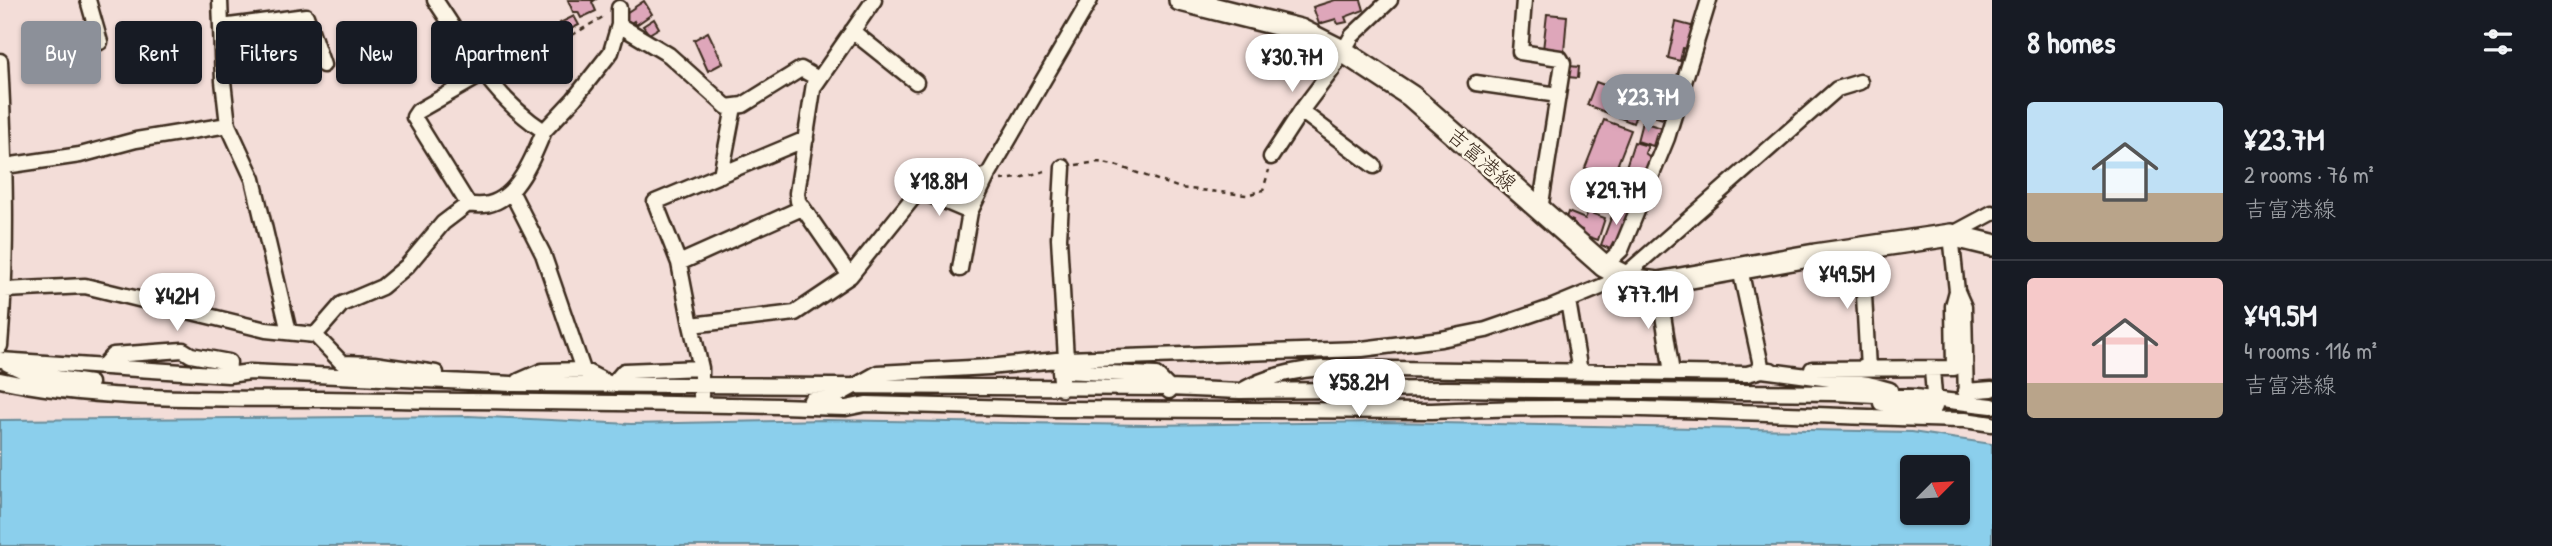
<!DOCTYPE html>
<meta charset="utf-8">
<style>
:root{--surface:#171b24;--page:#242831;--text:#f1f3f6;--muted:#9ea1a6;--line:#363941;--accent:#8c9099}
body{margin:0;font-family:"Patrick Hand","Klee One",sans-serif;background:var(--page);color:var(--text);height:100vh;display:flex;flex-direction:column;font-size:26px;white-space:nowrap}
*{box-sizing:border-box;margin:0}
p{font-size:23px;color:var(--muted)}
.icon{flex:none;width:38px;height:38px;fill:none;stroke:currentColor;stroke-width:2;stroke-linecap:round;stroke-linejoin:round}
.map{position:relative;flex:1;overflow:hidden}
.side{display:flex;flex-direction:column;background:var(--surface);width:560px}
.side>*{flex:none}
.banner{position:absolute;left:21px;top:21px;width:665px;height:63px;display:flex;gap:14px}
.needle{width:46px;rotate:66deg}
.tools{position:absolute;left:1900px;top:455px;display:grid;gap:14px}
.tools a{display:grid;place-items:center;width:70px;height:70px;border-radius:7px;background:var(--surface);box-shadow:0 2px 5px #0004;font-size:35px}
.price{position:absolute;translate:-50% -60px;padding:0 16px;border-radius:24px;background:#fff;color:#222;font-size:23px;line-height:46px;filter:drop-shadow(0 2px 4px #0008)}
.price::after{content:'';position:absolute;left:50%;top:42px;width:21px;height:16px;margin-left:-10px;background:inherit;clip-path:polygon(0 0,100% 0,50% 100%)}
.price.current{background:var(--accent);color:#fff}
ul{padding:0;list-style:none}
li{display:flex;align-items:center;gap:21px;height:175px;padding:0 35px}
li+li{border-top:2px solid var(--line)}
li span{display:grid;place-items:center;flex:none;width:196px;height:140px;border-radius:7px;color:#555}
li>.icon{margin-inline-start:auto}
span .icon{width:84px;height:84px;fill:#fffc;stroke-width:1}
li b{font-size:30px}
h2{display:flex;justify-content:space-between;align-items:center;height:84px;padding:0 35px;font-size:30px}
.tag{padding:0 24px;border-radius:7px;background:var(--surface);box-shadow:0 2px 5px #0004;font-size:24px;line-height:63px}
.tag.current{background:var(--accent);color:#fff}
main{display:flex;flex:1;min-height:0}
.map>svg:first-child{display:block}
.water{fill:#8bcfec;stroke:#6b8d9a;stroke-width:2;fill-rule:evenodd}
.building{fill:#dea6ba;stroke:#3b2a1e;stroke-width:2}
.lines{fill:none;stroke-linecap:round;stroke-linejoin:round}
.street-casing{stroke:#3b2a1e;stroke-width:19}
.secondary-casing{stroke:#3b2a1e;stroke-width:26}
.path{stroke:#3b2a1e;stroke-width:2.5;stroke-dasharray:5 5;stroke-linecap:butt}
.street{stroke:#fcf5e5;stroke-width:14}
.secondary{stroke:#fcf5e5;stroke-width:21}
.labels{text-anchor:middle;dominant-baseline:central;stroke-width:5;stroke-linejoin:round;paint-order:stroke}
.street-label{font-size:21px;fill:#3b2a1e;stroke:#fcf5e5}
</style>
<main>
<div class="map">
<svg width="1992" height="546" viewBox="0 0 1992 546">
<rect width="100%" height="100%" fill="#f3ddd8"/>
<filter id="ink" filterUnits="userSpaceOnUse"><feTurbulence type="fractalNoise" baseFrequency=".0143" numOctaves="2"/><feDisplacementMap in="SourceGraphic" scale="14" xChannelSelector="R" yChannelSelector="G"/><feConvolveMatrix kernelMatrix="1 2 1 2 8 2 1 2 1" color-interpolation-filters="sRGB"/></filter>
<g filter="url(#ink)">
<!-- water -->
<path class="water" d="M 469,416 L 631,424 L 825,420 L 1145,425 L 1384,422 L 1912,432 L 1992,444 L 1992,546 L 0,546 L 0,420 ZM 1958,467 L 1958,513 L 1913,513 L 1913,467 Z"/>
<!-- building -->
<path class="building" d="M 568,0 L 595,0 L 592,2 L 596,11 L 581,18 L 578,12 L 573,12 Z
M 1335,0 L 1361,0 L 1364,10 L 1345,17 L 1347,22 L 1338,24 L 1336,19 L 1319,24 L 1313,7 Z
M 644,1 L 652,14 L 636,25 L 634,21 L 629,24 L 623,15 Z
M 1547,14 L 1567,16 L 1564,52 L 1543,50 Z
M 574,16 L 579,25 L 565,32 L 560,23 Z
M 654,19 L 659,28 L 649,34 L 643,26 Z
M 1676,22 L 1695,27 L 1690,49 L 1683,48 L 1680,61 L 1668,58 Z
M 708,32 L 723,63 L 708,71 L 694,40 Z
M 1569,66 L 1579,67 L 1578,78 L 1568,77 Z
M 1661,78 L 1676,83 L 1668,111 L 1665,110 L 1663,119 L 1647,114 L 1656,83 L 1659,85 Z
M 1596,82 L 1642,99 L 1633,123 L 1587,105 Z
M 1604,120 L 1631,130 L 1612,179 L 1585,168 Z
M 1642,122 L 1662,128 L 1661,133 L 1657,133 L 1653,146 L 1637,141 Z
M 1634,142 L 1648,146 L 1645,153 L 1650,157 L 1642,182 L 1623,176 Z
M 1625,178 L 1641,184 L 1634,206 L 1618,200 Z
M 1616,205 L 1630,211 L 1617,245 L 1613,243 L 1610,249 L 1601,245 Z
M 1568,212 L 1585,219 L 1588,212 L 1605,218 L 1598,240 L 1581,234 L 1582,230 L 1571,226 L 1573,221 L 1566,218 Z"/>
<g class="lines">
<!-- street casing -->
<g class="street-casing">
<path id="street" d="M 88,0 L 100,42
M 220,0 L 223,81 L 228,125 L 253,179 L 289,332
M 1524,0 L 1520,52 L 1560,58 L 1563,63 L 1540,210
M 619,8 L 619,25 L 669,55 L 727,107 L 743,105 L 801,69 L 815,77 L 797,193 L 798,201 L 850,276
M 221,27 L 306,16 L 323,65
M 852,31 L 916,82
M 0,61 C 5,157 8,251 0,346
M 1476,83 L 1558,95
M 815,85 L 874,0
M 1301,111 L 1374,166
M 544,131 L 574,99 L 611,52 L 619,25
M 1271,157 L 1301,111 L 1332,70 L 1352,36 L 1390,0
M 5,166 L 80,155 L 136,140 L 228,125
M 721,175 L 734,107
M 923,192 L 970,212
M 512,193 L 543,254 L 583,370
M 468,204 L 414,117 L 418,111 L 483,74
M 1856,249 L 1864,295 L 1868,369
M 679,263 L 802,208
M 1604,266 L 1621,250 L 1667,138 L 1709,0
M 960,269 L 970,212 L 988,175 L 1090,0
M 1740,269 L 1762,370 L 1771,370
M 1624,276 L 1837,89 L 1860,82
M 1658,283 L 1672,373
M 5,290 L 85,286 L 266,330 L 315,335 L 342,304 L 382,287 L 407,266 L 443,223 L 468,204 C 512,214 530,164 544,131 C 491,96 470,51 435,0
M 1568,301 L 1580,372
M 691,325 L 679,263 L 655,202 L 806,139
M 315,335 L 342,363 L 374,364 L 436,373
M 0,360 L 228,375 L 250,372 L 512,384 L 1169,388 L 1240,391 L 1446,389 L 1835,393 L 1915,397 L 1992,406
M 8,364 L 30,374 L 90,383
M 103,366 L 113,355 L 183,350 L 191,355 L 229,362 L 228,375
M 1812,369 L 1954,368 L 1953,306 L 1957,291
M 1932,370 L 1935,407
M 1060,371 L 1156,375 L 1169,388 L 1169,391
M 0,380 C 100,402 219,398 322,399 C 496,402 671,402 846,408 L 866,404 L 1056,409 L 1432,411 C 1610,402 1787,416 1965,420 L 1992,424
M 519,381 L 542,371 L 583,370 L 612,385 L 624,371 L 701,368
M 1062,389 L 1060,371 L 1066,359 L 1059,238 L 1063,167
M 1241,391 C 1267,376 1293,370 1322,368 L 1681,373 L 1747,374 L 1762,370 L 1868,384 L 1890,390
M 1965,391 L 1992,389
M 701,396 L 701,368 L 691,325 L 795,313 L 850,276 L 916,194 L 988,175
M 811,400 L 835,397 L 878,373 L 989,367 L 1066,359 L 1362,349 L 1441,339 L 1486,330 L 1550,308 L 1608,284 L 1615,272
M 1966,402 L 1964,307 L 1957,291 L 1951,235 L 1992,213
M 1881,403 L 1927,412"/>
</g>
<!-- secondary casing -->
<g class="secondary-casing">
<path id="secondary" d="M 1180,0 L 1300,30 L 1344,52 L 1411,96 L 1604,266 L 1630,279 L 1658,283 L 1815,255 L 1951,235 L 1992,245"/>
</g>
<!-- path -->
<path class="path" d="M 508,83 L 562,41 L 603,17
M 1076,165 L 1098,162 L 1118,166 L 1180,188 L 1247,195 L 1263,190 L 1269,170
M 1001,180 L 1019,178 L 1049,170"/>
<!-- street -->
<use href="#street" class="street"/>
<!-- secondary -->
<use href="#secondary" class="secondary"/>
</g>
</g>
<g class="labels">
<!-- street labels -->
<g class="street-label">
<text transform="translate(1482 159) rotate(41)">吉富港線</text>
</g>
</g>
</svg>
<div class="tools">
<a><svg class="needle" viewBox="-14 -14 28 28"><path d="M0-13l5 13h-10z" fill="#e53935"/><path d="M0 13l5-13h-10z" fill="#9ea1a6"/></svg></a>
</div>
<b class="price" style="left:1292px;top:94px">¥30.7M</b>
<b class="price current" style="left:1648px;top:134px">¥23.7M</b>
<b class="price" style="left:939px;top:218px">¥18.8M</b>
<b class="price" style="left:1616px;top:227px">¥29.7M</b>
<b class="price" style="left:1847px;top:311px">¥49.5M</b>
<b class="price" style="left:1648px;top:331px">¥77.1M</b>
<b class="price" style="left:177px;top:333px">¥42M</b>
<b class="price" style="left:1359px;top:419px">¥58.2M</b>
<div class="banner">
<a class="tag current">Buy</a>
<a class="tag">Rent</a>
<a class="tag">Filters</a>
<a class="tag">New</a>
<a class="tag">Apartment</a>
</div>
</div>
<section class="side">
<h2>8 homes<svg class="icon" aria-label="filters" viewBox="0 0 24 24"><path d="M4 7h16M4 17h16"/><circle cx="9" cy="7" r="2"/><circle cx="15" cy="17" r="2"/></svg></h2>
<ul>
<li><span style="background:linear-gradient(#bfe0f5 65%,#b9a48a 0)"><svg class="icon" aria-label="home" viewBox="0 0 24 24"><path d="M3 11l9-7 9 7M6 9v11h12V9"/></svg></span><div><b>¥23.7M</b><p>2 rooms · 76 m²</p><p>吉富港線</p></div></li>
<li><span style="background:linear-gradient(#f6c9c9 75%,#b9a48a 0)"><svg class="icon" aria-label="home" viewBox="0 0 24 24"><path d="M3 11l9-7 9 7M6 9v11h12V9"/></svg></span><div><b>¥49.5M</b><p>4 rooms · 116 m²</p><p>吉富港線</p></div></li>
</ul>
</section>
</main>
